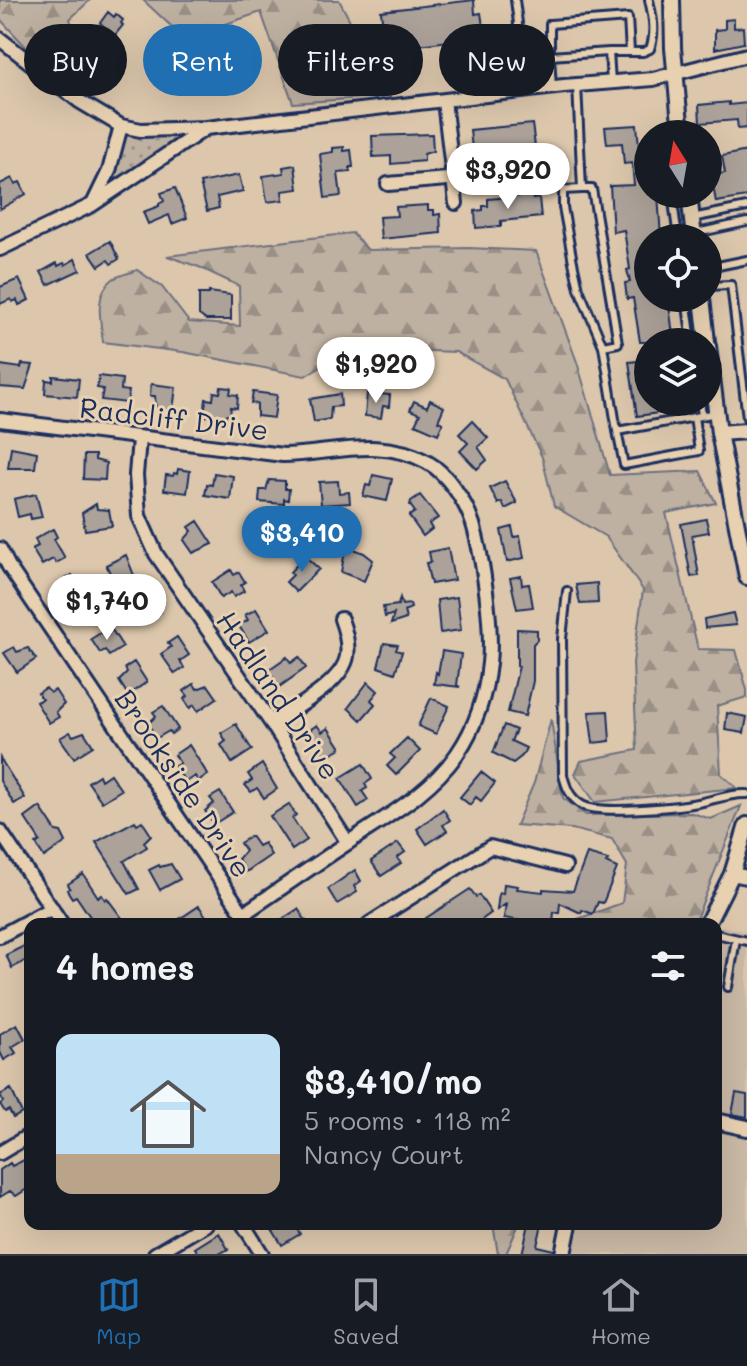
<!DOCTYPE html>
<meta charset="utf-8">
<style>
:root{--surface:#171b24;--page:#20242c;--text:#f1f3f6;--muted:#9ea1a6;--line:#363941;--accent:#1f6fb2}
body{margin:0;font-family:Mali,sans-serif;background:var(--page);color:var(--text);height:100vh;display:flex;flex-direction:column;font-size:30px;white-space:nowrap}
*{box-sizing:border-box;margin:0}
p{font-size:26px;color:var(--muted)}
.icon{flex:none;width:44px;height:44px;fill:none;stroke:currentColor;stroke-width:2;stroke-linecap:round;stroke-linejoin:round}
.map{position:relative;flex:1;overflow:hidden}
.side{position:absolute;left:24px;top:918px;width:698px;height:312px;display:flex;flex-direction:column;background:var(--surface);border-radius:16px;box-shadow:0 8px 32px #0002}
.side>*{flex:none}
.hud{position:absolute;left:24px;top:24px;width:700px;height:72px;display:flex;gap:16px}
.needle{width:52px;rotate:349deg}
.buttons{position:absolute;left:634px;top:120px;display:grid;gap:16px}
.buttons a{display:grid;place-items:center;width:88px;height:88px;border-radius:50%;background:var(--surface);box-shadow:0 8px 32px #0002;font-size:40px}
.price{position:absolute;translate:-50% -68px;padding:0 18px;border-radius:28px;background:#fff;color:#222;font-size:26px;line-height:52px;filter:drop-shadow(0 2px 4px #0008)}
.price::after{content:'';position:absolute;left:50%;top:48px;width:24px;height:18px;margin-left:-12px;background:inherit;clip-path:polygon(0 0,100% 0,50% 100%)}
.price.on{background:var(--accent);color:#fff}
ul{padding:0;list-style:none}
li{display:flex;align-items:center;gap:24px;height:200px;padding:0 32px}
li+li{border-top:2px solid var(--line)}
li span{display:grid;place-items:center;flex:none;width:224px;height:160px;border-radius:16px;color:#555}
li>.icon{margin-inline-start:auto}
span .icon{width:96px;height:96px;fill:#fffc;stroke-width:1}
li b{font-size:34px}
h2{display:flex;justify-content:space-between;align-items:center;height:96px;padding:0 32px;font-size:34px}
.tag{padding:0 28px;border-radius:36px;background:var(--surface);box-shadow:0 8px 32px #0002;font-size:28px;line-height:72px}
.tag.on{background:var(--accent);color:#fff}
.dock{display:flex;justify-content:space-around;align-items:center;height:112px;border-top:2px solid var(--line);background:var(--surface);font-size:22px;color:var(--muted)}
.dock a{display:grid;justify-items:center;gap:4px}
.dock .on{color:var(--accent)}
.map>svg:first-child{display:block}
.built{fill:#cab9a5}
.grass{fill:url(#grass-dots);stroke:#6d7080;stroke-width:2}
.forest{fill:url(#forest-firs);stroke:#6d7080;stroke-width:2}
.building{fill:#aca299;stroke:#1b2f5e;stroke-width:2}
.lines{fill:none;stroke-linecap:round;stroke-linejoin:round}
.service-casing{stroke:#1b2f5e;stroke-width:12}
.minor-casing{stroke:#1b2f5e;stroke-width:18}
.tertiary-casing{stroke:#1b2f5e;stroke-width:20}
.service{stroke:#e8d1b1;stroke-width:6}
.minor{stroke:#e8d1b1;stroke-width:12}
.tertiary{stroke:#e8d1b1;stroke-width:14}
.labels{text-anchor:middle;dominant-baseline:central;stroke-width:6;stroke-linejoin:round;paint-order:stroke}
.street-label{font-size:28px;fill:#1b2f5e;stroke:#e8d1b1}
</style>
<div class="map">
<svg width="747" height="1254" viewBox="0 0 747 1254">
<defs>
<pattern id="grass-dots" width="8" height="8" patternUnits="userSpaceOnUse" patternTransform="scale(2)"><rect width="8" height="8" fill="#bfb1a1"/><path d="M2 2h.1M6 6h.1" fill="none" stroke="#9a9086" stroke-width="1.8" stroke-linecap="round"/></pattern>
<pattern id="forest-firs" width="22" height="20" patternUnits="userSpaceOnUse" patternTransform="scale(2)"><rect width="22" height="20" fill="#bfb1a1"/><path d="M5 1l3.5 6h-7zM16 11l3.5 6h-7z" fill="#9a9086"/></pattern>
</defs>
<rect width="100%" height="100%" fill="#dcc7ac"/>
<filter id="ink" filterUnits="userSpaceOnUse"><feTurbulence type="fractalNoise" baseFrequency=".0125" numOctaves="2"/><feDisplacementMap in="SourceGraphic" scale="16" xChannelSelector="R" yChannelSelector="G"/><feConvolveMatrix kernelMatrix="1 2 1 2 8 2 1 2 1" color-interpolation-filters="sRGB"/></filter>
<g filter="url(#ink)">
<!-- built -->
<path class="built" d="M 721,926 L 747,932 L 747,1254 L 574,1254 L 578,1224 L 716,1224 L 716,938 Z"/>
<!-- grass -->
<path class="grass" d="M 125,131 L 195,133 L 102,195 Z"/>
<!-- forest -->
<path class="forest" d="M 0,0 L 90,0 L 70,19 L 95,96 L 27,48 L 0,19 Z
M 143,0 L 339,0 L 390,96 L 293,103 L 261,12 L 184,38 Z
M 352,233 L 368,250 L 469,248 L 536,251 L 577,362 L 610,475 L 700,471 L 716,503 L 666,513 L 698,649 L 736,650 L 747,690 L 747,697 L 717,706 L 721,774 L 737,788 L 595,802 L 575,774 L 581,761 L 637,750 L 633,663 L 643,590 L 606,537 L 554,506 L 542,457 L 505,379 L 456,352 L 350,348 L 305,376 L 183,352 L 103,342 C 101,322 93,294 113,279 C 119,275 130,273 137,270 L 162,287 L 189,322 L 240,326 L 239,286 L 199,267 L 167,256 Z
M 551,719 L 563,798 L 586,815 L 692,813 L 711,819 L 741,806 L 694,924 L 564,924 L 622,903 L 627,865 L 612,839 L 572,829 L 516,825 L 534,783 Z
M 493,1224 L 519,1224 L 506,1254 L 498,1254 Z"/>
<!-- building -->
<path class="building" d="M 474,0 L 475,14 L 481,13 L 485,39 L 465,45 L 464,39 L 396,48 L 396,51 L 381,54 L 377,29 L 383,28 L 381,11 Z
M 108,12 L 114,17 L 116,14 L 123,20 L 121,23 L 123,25 L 115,35 L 100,23 Z
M 734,19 L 734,28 L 743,27 L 744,43 L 715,49 L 715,30 L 725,29 L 725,20 Z
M 225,59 L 227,70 L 220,74 L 200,78 L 199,74 L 195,75 L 193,65 Z
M 729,102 L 729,105 L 747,103 L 747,128 L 738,129 L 737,120 L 700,123 L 699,105 Z
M 532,124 L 535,146 L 517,148 L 518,154 L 485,157 L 484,150 L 472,149 L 470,130 Z
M 637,125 L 642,177 L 648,176 L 648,194 L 658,194 L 661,238 L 648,238 L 648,298 L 668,298 L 674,342 L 640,342 L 633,298 L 627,299 L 625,283 L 630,282 L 627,270 L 630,269 L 624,230 L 613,232 L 610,186 L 634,185 L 632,163 L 624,164 L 622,143 L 607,144 L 605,127 Z
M 432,134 L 433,151 L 424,154 L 424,161 L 391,164 L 391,156 L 373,157 L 372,136 Z
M 344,147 L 344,151 L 351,150 L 353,167 L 350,167 L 350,172 L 338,173 L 341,196 L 325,198 L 320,154 L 333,152 L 333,148 Z
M 747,151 L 747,197 L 716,202 L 711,175 L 725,173 L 722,156 Z
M 295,165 L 298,189 L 282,191 L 283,200 L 267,202 L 263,176 L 284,173 L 283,167 Z
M 239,175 L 243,191 L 217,197 L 219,208 L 207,211 L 200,183 Z
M 12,178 L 15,184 L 20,182 L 26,194 L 0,209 L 0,184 Z
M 175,188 L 187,218 L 172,224 L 169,215 L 148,224 L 143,212 L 159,206 L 159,204 L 164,201 L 161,193 Z
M 532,195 L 533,199 L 539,198 L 541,217 L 501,221 L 501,226 L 476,228 L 475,211 L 483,210 L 483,206 L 488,206 L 488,199 Z
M 428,205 L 428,210 L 434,210 L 434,215 L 440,214 L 441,233 L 381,239 L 379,217 L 397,216 L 396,207 Z
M 110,241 L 119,259 L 111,264 L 108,260 L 99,266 L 90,253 Z
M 75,259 L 80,270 L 48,285 L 41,272 L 57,263 L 58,266 L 64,263 L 65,265 Z
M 19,279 L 29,300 L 19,305 L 17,300 L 12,302 L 11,299 L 0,304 L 0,287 Z
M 209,292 L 231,295 L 231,320 L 206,320 L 199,315 L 199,294 L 209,294 Z
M 648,354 L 648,402 L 694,402 L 695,408 L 637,416 L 629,362 L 638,361 L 639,357 Z
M 22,364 L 33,365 L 25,389 L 0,387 L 0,365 L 21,368 Z
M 53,376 L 79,379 L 77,397 L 45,394 L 46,380 L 53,381 Z
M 99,376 L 122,379 L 121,390 L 129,391 L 127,403 L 101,400 L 103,389 L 97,388 Z
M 151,384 L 176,387 L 173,410 L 156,408 L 155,396 L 150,396 Z
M 221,387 L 231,388 L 230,394 L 238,395 L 237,408 L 231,407 L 230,415 L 226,415 L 226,417 L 204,416 L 206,399 L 213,400 L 214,392 L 220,393 Z
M 253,392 L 277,395 L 274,418 L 257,416 L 257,404 L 251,403 Z
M 367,393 L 390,395 L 389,407 L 383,406 L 381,418 L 365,416 Z
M 340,394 L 341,406 L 331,407 L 330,419 L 314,422 L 310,399 Z
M 430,400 L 444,407 L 438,421 L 443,423 L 438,434 L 415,424 L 420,414 L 410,410 L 414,401 L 427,407 Z
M 472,421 L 488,438 L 478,447 L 487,460 L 477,469 L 460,451 L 468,443 L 459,434 Z
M 11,447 L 37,452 L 35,468 L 8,468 Z
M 84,455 L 95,455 L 95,460 L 106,463 L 105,480 L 83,479 Z
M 178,469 L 190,471 L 187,493 L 164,490 L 166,475 L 173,476 L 174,473 L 177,474 Z
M 214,473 L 233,476 L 230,499 L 205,495 L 207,484 L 212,485 Z
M 373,475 L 392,479 L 387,501 L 363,496 L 366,485 L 370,486 Z
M 269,480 L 285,481 L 285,489 L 289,489 L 288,500 L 284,499 L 284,504 L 259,502 L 260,490 L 266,490 Z
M 338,481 L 339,493 L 349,492 L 350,503 L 321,505 L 319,482 Z
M 505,481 L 517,503 L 505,509 L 502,502 L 498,504 L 490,488 Z
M 36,494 L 42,517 L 31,519 L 30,514 L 18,517 L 14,499 Z
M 420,495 L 438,518 L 429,524 L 432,529 L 423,536 L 409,516 L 415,512 L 410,505 L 411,501 Z
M 96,504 L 97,509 L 109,510 L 112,526 L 85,530 L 82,513 Z
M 706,519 L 709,532 L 692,535 L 699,576 L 691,577 L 681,524 Z
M 198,521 L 213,544 L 193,553 L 184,540 L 192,531 L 189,527 Z
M 512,527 L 514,537 L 520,536 L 524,558 L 507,562 L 501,530 Z
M 53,529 L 57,537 L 54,539 L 65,558 L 56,563 L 53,559 L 42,565 L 32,549 L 38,546 L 35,539 Z
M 346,546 L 364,553 L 373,560 L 364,581 L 341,572 Z
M 448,548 L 454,580 L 431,584 L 426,563 L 431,562 L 429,552 Z
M 126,555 L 135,578 L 117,587 L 106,565 Z
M 305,556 L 319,569 L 296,592 L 286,582 L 293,575 L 290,572 Z
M 231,570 L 234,575 L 239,572 L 245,582 L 241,585 L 244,591 L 234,597 L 231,592 L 221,598 L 212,582 Z
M 72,575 L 74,579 L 77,577 L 89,597 L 71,609 L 58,584 Z
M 521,576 L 522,585 L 529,584 L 533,607 L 517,609 L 510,578 Z
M 597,583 L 598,603 L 580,604 L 576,585 Z
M 142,597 L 145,601 L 152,599 L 161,612 L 142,625 L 129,605 Z
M 457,597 L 461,630 L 440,633 L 437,600 Z
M 400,598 L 402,605 L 410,604 L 411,608 L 404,611 L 406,619 L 391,624 L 394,614 L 385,617 L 383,607 L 398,605 Z
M 256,609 L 269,630 L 249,642 L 239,626 L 248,620 L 245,615 Z
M 733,613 L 736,625 L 705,628 L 704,619 Z
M 110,627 L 123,647 L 109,656 L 105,650 L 100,653 L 91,639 Z
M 517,629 L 537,630 L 537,640 L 533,644 L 533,681 L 525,716 L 508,712 L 519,666 L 517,666 Z
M 177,637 L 189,655 L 180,661 L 184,668 L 175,674 L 161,654 L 171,647 L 168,643 Z
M 384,643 L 398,645 L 396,650 L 402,652 L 395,673 L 378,667 Z
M 14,647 L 17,652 L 28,648 L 36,659 L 17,672 L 4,653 Z
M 442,651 L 461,654 L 457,685 L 460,687 L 434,684 L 436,672 L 438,674 Z
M 287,657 L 291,663 L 299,657 L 306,668 L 279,687 L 268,670 Z
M 134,662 L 147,682 L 128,695 L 119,681 L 127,673 L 125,668 Z
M 368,682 L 378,691 L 371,700 L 375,704 L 361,720 L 348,708 Z
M 194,684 L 197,689 L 208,685 L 217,698 L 198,711 L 194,705 L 190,708 L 184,699 L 188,696 L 184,691 Z
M 46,688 L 50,693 L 55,690 L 64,704 L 56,712 L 59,717 L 49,723 L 36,702 L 42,699 L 38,693 Z
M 431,698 L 449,706 L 436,734 L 418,726 Z
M 163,706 L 178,729 L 171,734 L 169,731 L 157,738 L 148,724 L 156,716 L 153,712 Z
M 608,711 L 610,741 L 593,743 L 589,712 Z
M 727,713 L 747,717 L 744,733 L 725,730 Z
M 236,724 L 252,750 L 232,763 L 221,745 L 226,741 L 221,733 Z
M 317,725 L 322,732 L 328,728 L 341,748 L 325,757 L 307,732 Z
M 504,725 L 516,730 L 511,741 L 526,748 L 522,756 L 513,763 L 493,753 Z
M 70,732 L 73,736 L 84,732 L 93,746 L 74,758 L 60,738 Z
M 407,738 L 420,751 L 396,775 L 387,766 L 395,758 L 390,754 Z
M 189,745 L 208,775 L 198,781 L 195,776 L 185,782 L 175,766 L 180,763 L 174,755 Z
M 0,758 L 25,798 L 14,804 L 0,781 Z
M 262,764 L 277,789 L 264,798 L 257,788 L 251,792 L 245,785 L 252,780 L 248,774 Z
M 363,764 L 372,779 L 365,784 L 367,788 L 362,791 L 368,800 L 358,807 L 340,778 Z
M 481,772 L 495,783 L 481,801 L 476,797 L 470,805 L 460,797 Z
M 110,774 L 121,790 L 102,802 L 88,782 L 99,775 L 101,780 Z
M 220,792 L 233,812 L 214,824 L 205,811 L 214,803 L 210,798 Z
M 289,804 L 296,815 L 292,818 L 307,840 L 292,850 L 270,816 Z
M 40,807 L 56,831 L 61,832 L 66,842 L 44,857 L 36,844 L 40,841 L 25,818 Z
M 443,809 L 450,820 L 443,825 L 447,831 L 427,844 L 417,829 Z
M 135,821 L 137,824 L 142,821 L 151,835 L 144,842 L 147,847 L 124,861 L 139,889 L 129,894 L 96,842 Z
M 251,836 L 258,846 L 264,843 L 271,855 L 246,872 L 238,859 L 245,851 L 240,843 Z
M 398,843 L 405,852 L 397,858 L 401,863 L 381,876 L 371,861 Z
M 587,854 L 608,860 L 606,863 L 617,868 L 603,903 L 598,902 L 593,914 L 582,910 L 581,913 L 560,903 L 559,913 L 554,912 L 553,923 L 539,921 L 539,924 L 504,918 L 506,904 L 497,910 L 499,893 L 503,894 L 504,884 L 518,886 L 517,889 L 543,892 L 543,889 L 573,891 Z
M 171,864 L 180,879 L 160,890 L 149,870 L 159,865 L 160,867 Z
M 355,870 L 361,881 L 354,886 L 357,892 L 337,904 L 328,889 Z
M 83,874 L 98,897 L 102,895 L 105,900 L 107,898 L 122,918 L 114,924 L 95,924 L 76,896 L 72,898 L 67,890 L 70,888 L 68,884 Z
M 470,889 L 476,897 L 479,895 L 491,913 L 476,924 L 430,924 L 426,918 Z
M 199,906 L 209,921 L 204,924 L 172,924 Z
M 298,909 L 308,924 L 275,924 Z
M 30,943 L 30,958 L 12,968 L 6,955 Z
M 17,1024 L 25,1039 L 12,1047 L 16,1053 L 4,1060 L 0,1052 L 0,1034 Z
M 11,1089 L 22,1113 L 13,1118 L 9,1110 L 5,1112 L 0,1104 L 3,1102 L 0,1095 Z
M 736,1093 L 747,1095 L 747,1117 L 732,1114 Z
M 30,1157 L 30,1187 L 16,1196 L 10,1191 L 0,1197 L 0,1170 L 10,1163 L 12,1166 Z
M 269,1224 L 294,1224 L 300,1234 L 282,1245 Z
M 529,1224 L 542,1224 L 537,1246 L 554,1250 L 553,1254 L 522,1254 Z
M 219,1233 L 228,1249 L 219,1254 L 199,1254 L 195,1248 Z"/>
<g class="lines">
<!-- service casing -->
<g class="service-casing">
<path id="service" d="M 515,0 L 518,23 L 514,55 L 518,92
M 609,52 L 643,52 L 650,49 C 656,33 653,17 649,0
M 550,56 L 550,24 L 628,18 L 630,52
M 577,85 L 582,189 L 563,190 L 563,207 L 573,262 L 579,289 L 603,346 L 617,431 L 717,413
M 552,88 L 550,56 L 609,52 L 611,82
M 582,189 L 592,189 L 618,343 L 603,346
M 672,194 L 678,238
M 692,218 L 747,207
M 678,237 L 747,222
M 708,268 L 747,260
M 708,286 L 731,285 L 747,418
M 686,298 L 692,342
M 700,402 L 702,415
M 617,431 L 624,465 L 699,451 L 694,417
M 567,591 L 562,639 L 563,775 C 566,787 570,798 582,805 C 599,815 677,807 698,803 C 714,800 731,793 747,794
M 716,934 L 747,941
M 728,987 L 736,939"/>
</g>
<!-- minor casing -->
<g class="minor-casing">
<path id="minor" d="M 0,39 L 79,101 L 121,126 L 141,130 L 206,128 L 564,86 L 653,79 L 747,55
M 444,101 L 456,203
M 388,184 L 520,173
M 94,202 L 109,171 L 121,126
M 0,249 L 92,205 L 206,128
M 0,420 L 283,455 C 332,454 381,436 427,462 C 447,473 466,502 473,524 C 483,558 493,628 489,663 C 486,695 475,728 457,754 C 430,793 387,816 349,842 C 313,866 279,890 243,914
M 139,439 L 136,475 L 139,516 L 156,554 L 272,724 L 348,843
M 0,549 L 9,567 L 250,924
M 272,724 C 293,709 343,683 347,656 C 349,644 345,630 341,619
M 0,831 L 62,924
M 732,874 L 747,877
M 369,924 L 490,847 L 565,866
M 0,936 L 52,908
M 0,1153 L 30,1135
M 243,1224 L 262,1254
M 155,1254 L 206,1224"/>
</g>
<!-- tertiary casing -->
<g class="tertiary-casing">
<path id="tertiary" d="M 672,0 L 673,48 L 681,134
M 689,194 L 694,238
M 702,298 L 707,342
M 708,346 L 719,433 L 747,577
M 719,433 L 747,431
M 707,924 L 732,874 L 747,825
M 716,1121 L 747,1128
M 563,1254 L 569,1224"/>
</g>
<!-- service -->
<use href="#service" class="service"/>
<!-- minor -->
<use href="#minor" class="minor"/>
<!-- tertiary -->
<use href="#tertiary" class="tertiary"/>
</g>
</g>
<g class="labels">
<!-- street labels -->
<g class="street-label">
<text transform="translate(174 418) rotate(7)">Radcliff Drive</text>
<text transform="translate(279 695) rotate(56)">Hadland Drive</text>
<text transform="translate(184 783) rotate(56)">Brookside Drive</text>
</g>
</g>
</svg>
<div class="buttons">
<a><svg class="needle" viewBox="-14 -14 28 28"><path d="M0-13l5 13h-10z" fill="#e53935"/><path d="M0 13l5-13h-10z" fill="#9ea1a6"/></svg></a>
<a><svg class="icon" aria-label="locate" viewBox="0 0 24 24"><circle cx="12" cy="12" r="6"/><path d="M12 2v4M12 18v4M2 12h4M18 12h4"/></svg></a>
<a><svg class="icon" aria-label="layers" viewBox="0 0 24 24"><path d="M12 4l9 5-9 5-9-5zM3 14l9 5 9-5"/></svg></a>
</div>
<b class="price" style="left:508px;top:211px">$3,920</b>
<b class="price" style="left:376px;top:405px">$1,920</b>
<b class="price on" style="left:302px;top:574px">$3,410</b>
<b class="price" style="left:107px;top:642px">$1,740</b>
<div class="hud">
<a class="tag">Buy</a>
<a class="tag on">Rent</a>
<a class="tag">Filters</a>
<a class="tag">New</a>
</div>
<section class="side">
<h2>4 homes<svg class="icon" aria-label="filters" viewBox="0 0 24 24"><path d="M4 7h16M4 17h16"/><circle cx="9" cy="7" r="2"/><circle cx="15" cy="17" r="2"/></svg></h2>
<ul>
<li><span style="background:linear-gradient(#bfe0f5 75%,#b9a48a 0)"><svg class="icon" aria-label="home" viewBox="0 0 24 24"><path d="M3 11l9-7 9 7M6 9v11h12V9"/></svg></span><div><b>$3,410/mo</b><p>5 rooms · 118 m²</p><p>Nancy Court</p></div></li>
</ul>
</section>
</div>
<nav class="dock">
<a class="on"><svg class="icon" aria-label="map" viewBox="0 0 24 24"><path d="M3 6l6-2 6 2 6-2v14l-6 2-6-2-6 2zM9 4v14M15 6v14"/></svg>Map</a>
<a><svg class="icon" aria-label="saved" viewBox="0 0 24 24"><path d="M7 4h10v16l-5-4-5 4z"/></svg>Saved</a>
<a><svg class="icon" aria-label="home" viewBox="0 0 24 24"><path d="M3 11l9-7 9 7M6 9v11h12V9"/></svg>Home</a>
</nav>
